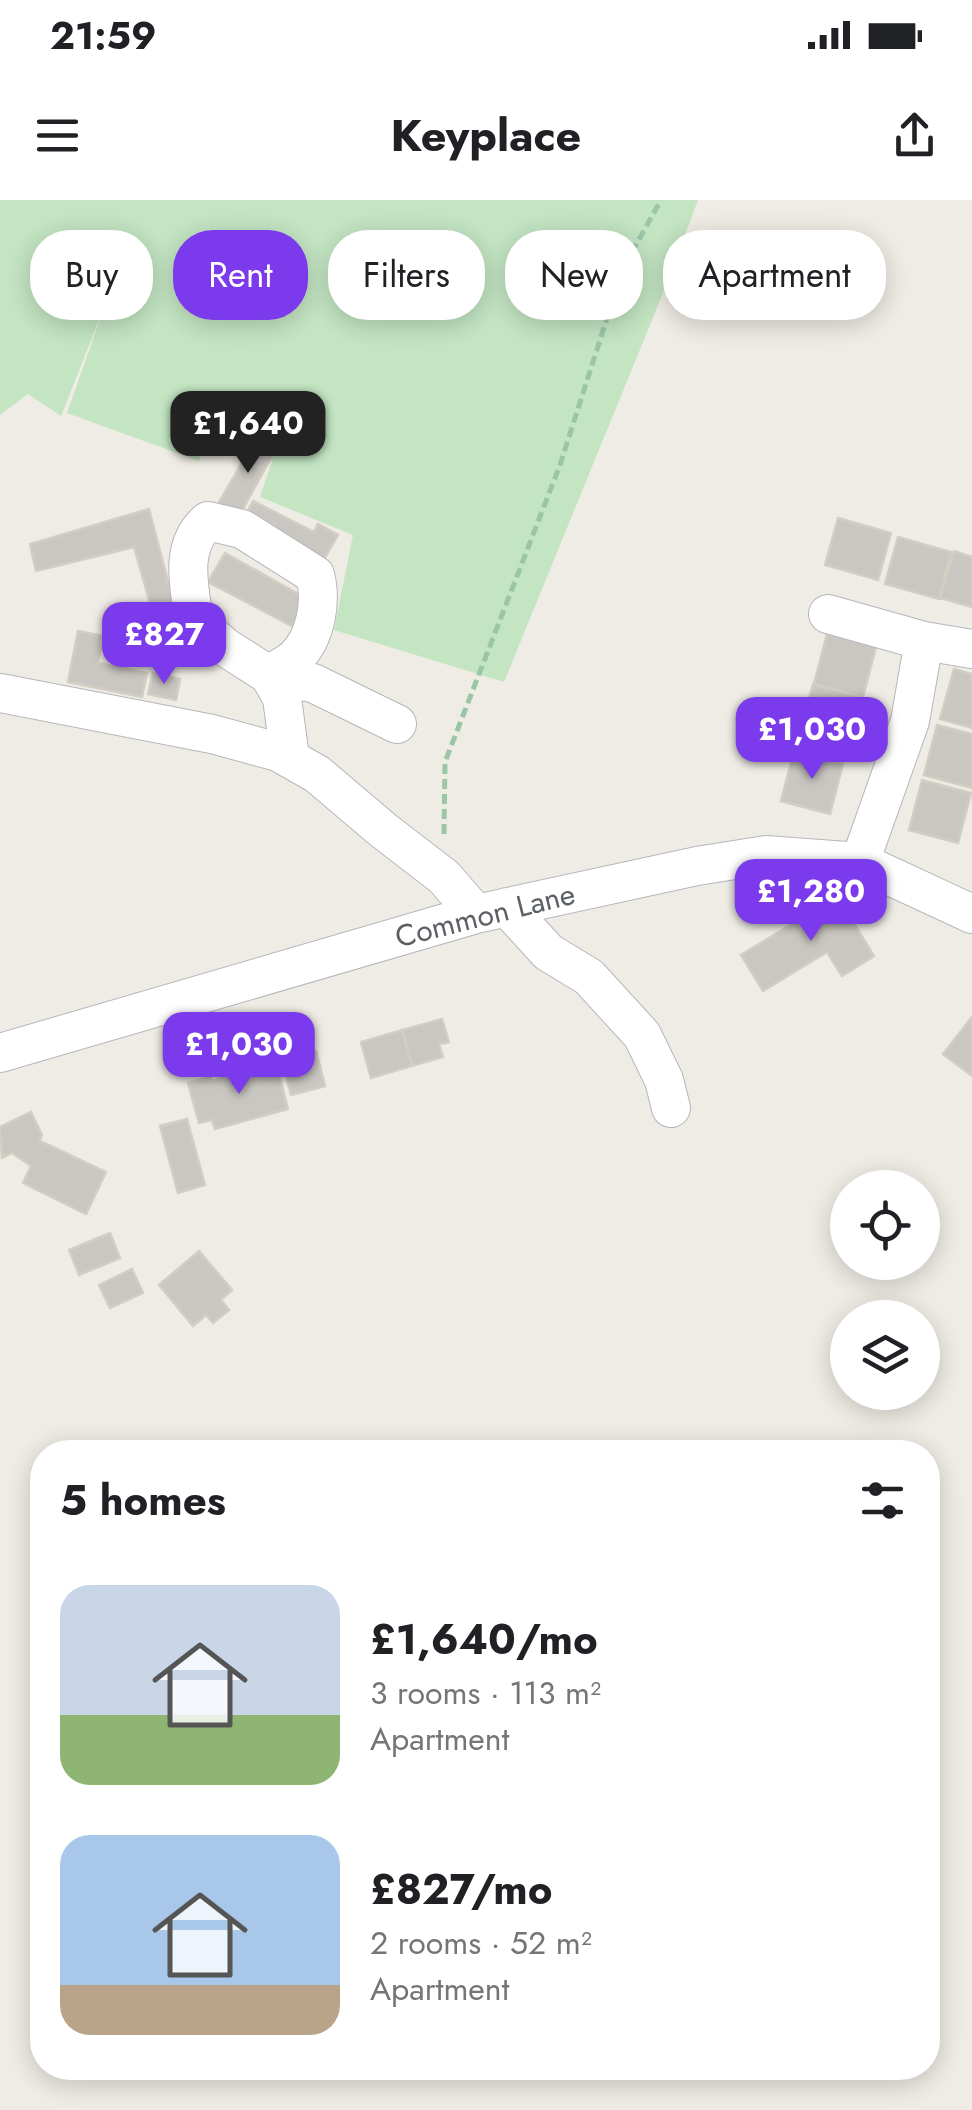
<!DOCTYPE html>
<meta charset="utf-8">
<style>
:root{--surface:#fff;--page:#f6f6f6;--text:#202124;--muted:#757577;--accent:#7c3aed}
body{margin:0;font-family:Jost,sans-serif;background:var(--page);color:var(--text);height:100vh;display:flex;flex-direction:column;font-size:38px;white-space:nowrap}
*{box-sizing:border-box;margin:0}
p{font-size:32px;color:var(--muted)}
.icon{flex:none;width:55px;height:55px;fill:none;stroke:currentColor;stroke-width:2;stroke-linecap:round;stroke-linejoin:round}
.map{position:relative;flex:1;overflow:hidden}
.sheet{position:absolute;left:30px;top:1240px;width:910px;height:640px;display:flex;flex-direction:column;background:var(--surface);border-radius:40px;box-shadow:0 5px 25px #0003}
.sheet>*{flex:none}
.hud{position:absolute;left:30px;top:30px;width:912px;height:90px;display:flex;gap:20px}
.tools{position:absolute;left:830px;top:970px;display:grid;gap:20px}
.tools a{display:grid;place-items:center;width:110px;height:110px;border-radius:50%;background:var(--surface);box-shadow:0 5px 25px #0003;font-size:50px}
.price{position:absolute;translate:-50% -85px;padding:0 22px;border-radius:20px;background:var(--accent);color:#fff;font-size:32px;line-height:65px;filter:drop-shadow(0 2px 5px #0008)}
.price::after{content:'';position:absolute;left:50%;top:60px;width:30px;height:22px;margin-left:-15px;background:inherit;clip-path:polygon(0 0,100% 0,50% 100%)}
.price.on{background:#222;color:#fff}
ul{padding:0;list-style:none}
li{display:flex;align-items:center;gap:30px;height:250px;padding:0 30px}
li span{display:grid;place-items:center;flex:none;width:280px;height:200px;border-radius:30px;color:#555}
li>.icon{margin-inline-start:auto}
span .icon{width:120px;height:120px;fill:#fffc;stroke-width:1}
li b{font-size:42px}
h2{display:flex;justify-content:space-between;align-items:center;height:120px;padding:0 30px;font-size:42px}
.tag{padding:0 35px;border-radius:40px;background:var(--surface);box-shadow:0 5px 25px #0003;font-size:35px;line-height:90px}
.tag.on{background:var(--accent);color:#fff}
.status{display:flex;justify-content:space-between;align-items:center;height:70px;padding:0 50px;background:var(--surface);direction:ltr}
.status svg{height:28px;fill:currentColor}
header{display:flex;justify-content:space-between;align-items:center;height:130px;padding:0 30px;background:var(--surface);font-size:45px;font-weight:700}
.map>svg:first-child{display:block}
.green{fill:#c3e5c2}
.building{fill:#cac7c2;stroke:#d3cec3;stroke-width:2.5}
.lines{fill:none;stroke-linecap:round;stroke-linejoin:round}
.minor-casing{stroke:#b5b7bb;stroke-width:40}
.path{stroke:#9bc6a6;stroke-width:5;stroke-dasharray:10 5;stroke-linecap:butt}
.minor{stroke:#fff;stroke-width:38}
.labels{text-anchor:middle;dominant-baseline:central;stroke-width:9;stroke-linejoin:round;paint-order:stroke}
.street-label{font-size:30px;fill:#5c6065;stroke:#fff}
</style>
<div class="status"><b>21:59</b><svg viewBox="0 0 49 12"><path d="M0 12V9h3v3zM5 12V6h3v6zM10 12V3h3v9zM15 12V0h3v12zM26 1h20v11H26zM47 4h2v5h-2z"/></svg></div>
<header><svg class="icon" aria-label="menu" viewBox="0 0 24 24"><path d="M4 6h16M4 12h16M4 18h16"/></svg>Keyplace<svg class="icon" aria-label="share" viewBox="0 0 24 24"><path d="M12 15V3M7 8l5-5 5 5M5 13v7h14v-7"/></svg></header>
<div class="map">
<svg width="972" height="1910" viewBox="0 0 972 1910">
<rect width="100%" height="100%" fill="#efece5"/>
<!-- green -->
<path class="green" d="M 0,0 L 698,0 L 661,98 L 504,482 L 334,430 L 353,335 L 260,297 L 277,246 L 217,213 L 199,261 L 67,213 L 105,105 L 61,216 L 28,194 L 0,215 Z"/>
<!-- building -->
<path class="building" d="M 257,237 L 277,247 L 239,316 L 218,304 Z
M 253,301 L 314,332 L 318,324 L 338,335 L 322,363 L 243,320 Z
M 149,309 L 179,424 L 158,431 L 134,347 L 36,371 L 30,344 Z
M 838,318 L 891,333 L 878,380 L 825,365 Z
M 898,337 L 951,352 L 939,399 L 885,384 Z
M 954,351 L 972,357 L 972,407 L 940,398 Z
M 225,353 L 307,399 L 292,426 L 208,382 Z
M 78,431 L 103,436 L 98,463 L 147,473 L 142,497 L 68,482 Z
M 827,434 L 876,447 L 863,497 L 814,484 Z
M 954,469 L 972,474 L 972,528 L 940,519 Z
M 153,473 L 180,479 L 176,500 L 148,494 Z
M 813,484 L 862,497 L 849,547 L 800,534 Z
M 937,525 L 972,534 L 972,588 L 924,575 Z
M 794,551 L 843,564 L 830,614 L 781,601 Z
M 922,580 L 971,593 L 958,643 L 909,630 Z
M 845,692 L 857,711 L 849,715 L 874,756 L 842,776 L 827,752 L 763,791 L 741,755 Z
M 972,817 L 972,876 L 943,854 Z
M 442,819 L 449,842 L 439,844 L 443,857 L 412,866 L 402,830 Z
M 402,830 L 412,866 L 371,878 L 361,842 Z
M 316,851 L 325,886 L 291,895 L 282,860 Z
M 276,863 L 288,909 L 215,929 L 212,920 L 199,923 L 188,883 L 210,877 L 212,881 Z
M 31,912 L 42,935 L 40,941 L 106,972 L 86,1014 L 23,983 L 31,966 L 12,953 L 2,958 L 0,927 Z
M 187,919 L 205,985 L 178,993 L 160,926 Z
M 110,1033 L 120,1058 L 79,1075 L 69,1050 Z
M 199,1051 L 232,1090 L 221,1100 L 229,1110 L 213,1123 L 206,1115 L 193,1126 L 159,1085 Z
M 132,1069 L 143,1093 L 110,1108 L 99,1085 Z"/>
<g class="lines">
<!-- minor casing -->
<g class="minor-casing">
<path id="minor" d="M 828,414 L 924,441 L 972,449
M 269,475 C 277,469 289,464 296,457 C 316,437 322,401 315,375 L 242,329 L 208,321 C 179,346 189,386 194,420 L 225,447 L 269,475 L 282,498 L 290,558
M 269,475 L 313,483 L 397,524
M 0,493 L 212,534 L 278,552 L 317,574 L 383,630 L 444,677 L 476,714
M 860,662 L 910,521 L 924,441
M 507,707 L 548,752 L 589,777 L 642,835 L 664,880 L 671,908
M 0,853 L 476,714 L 697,666 L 766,655 L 860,662 L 972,714"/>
</g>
<!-- path -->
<path class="path" d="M 444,634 L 445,562 L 560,265 L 623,68 L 661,0"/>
<!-- minor -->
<use href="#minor" class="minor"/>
</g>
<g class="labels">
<!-- street labels -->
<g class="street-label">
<text transform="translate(485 715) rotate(-14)">Common Lane</text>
</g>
</g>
</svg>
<div class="tools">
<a><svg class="icon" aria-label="locate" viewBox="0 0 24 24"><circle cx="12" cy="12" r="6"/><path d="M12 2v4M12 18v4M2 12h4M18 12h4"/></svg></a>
<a><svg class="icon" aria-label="layers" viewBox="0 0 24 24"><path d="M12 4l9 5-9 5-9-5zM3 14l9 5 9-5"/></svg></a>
</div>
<b class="price on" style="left:248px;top:276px">£1,640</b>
<b class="price" style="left:164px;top:487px">£827</b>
<b class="price" style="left:812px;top:582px">£1,030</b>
<b class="price" style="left:811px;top:744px">£1,280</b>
<b class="price" style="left:239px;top:897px">£1,030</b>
<div class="hud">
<a class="tag">Buy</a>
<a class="tag on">Rent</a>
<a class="tag">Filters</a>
<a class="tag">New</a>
<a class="tag">Apartment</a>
</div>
<section class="sheet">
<h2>5 homes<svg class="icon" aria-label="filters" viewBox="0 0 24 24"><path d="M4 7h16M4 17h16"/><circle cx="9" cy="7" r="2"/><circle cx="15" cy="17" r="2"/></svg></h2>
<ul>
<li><span style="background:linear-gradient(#c9d6e8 65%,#8fb573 0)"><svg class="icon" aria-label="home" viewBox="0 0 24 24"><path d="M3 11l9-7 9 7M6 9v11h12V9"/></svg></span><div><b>£1,640/mo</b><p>3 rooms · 113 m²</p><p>Apartment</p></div></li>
<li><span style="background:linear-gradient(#a9c7e8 75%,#b9a48a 0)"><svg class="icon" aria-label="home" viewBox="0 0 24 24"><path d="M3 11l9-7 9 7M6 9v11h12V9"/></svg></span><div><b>£827/mo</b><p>2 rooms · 52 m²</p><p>Apartment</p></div></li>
</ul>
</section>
</div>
